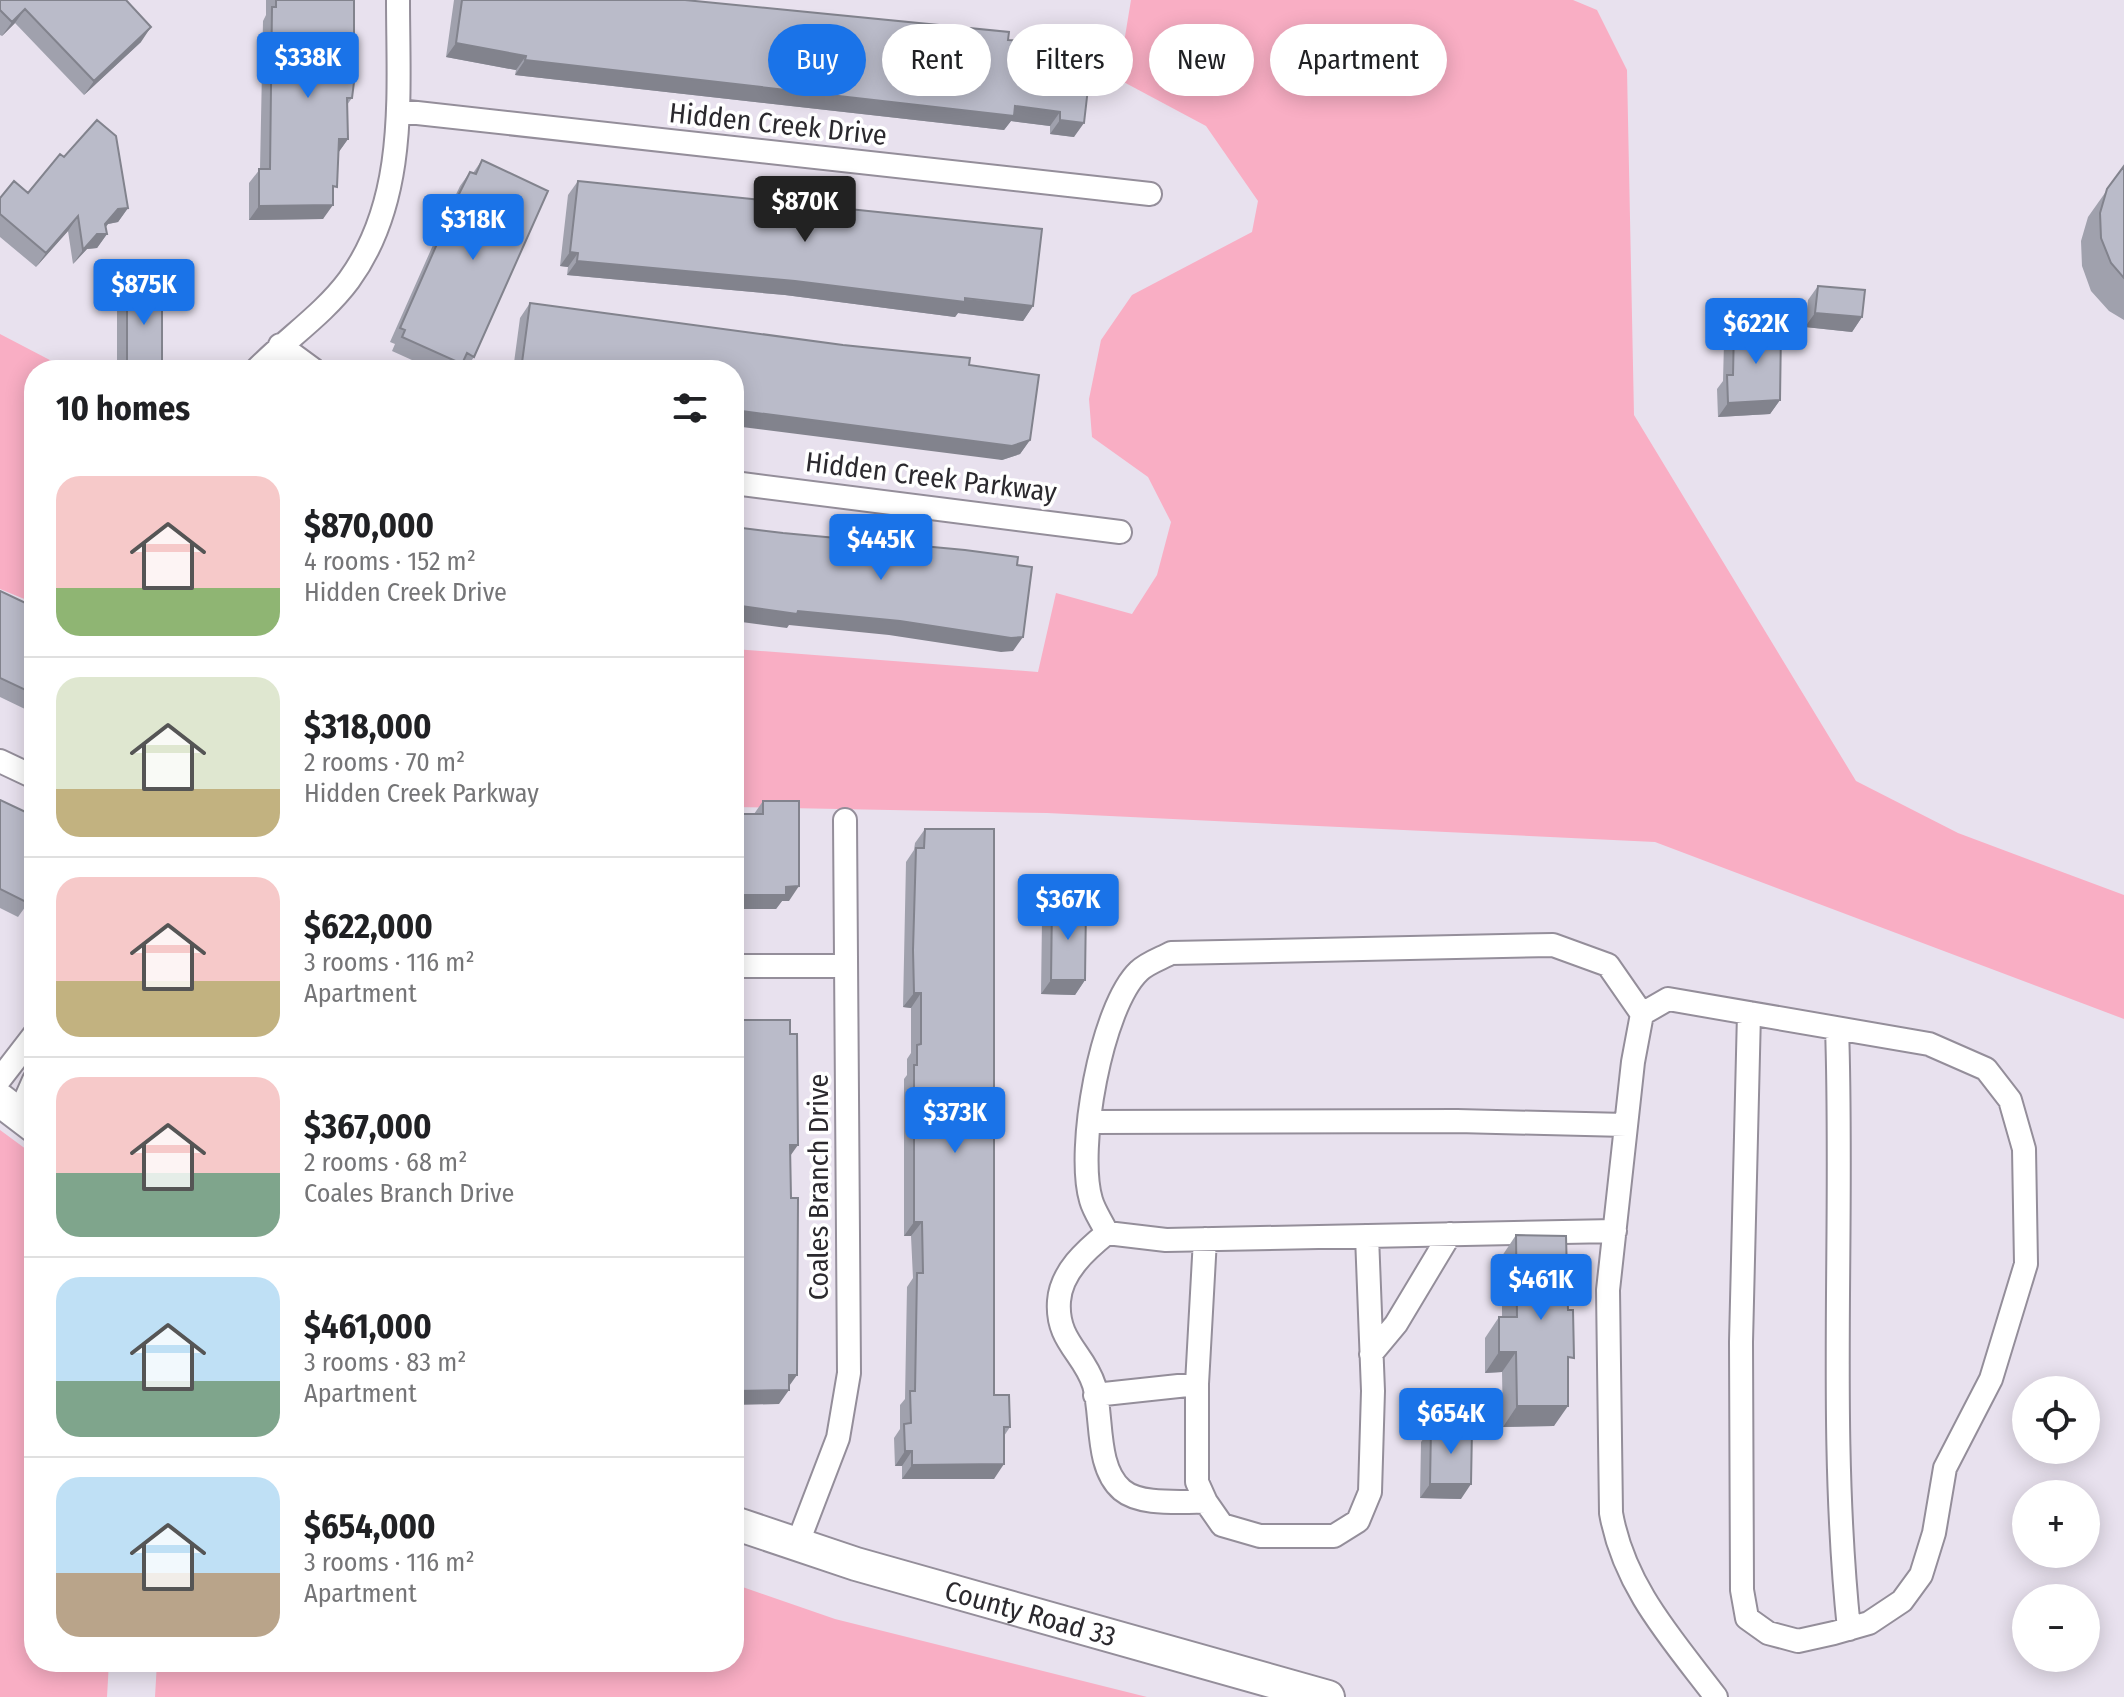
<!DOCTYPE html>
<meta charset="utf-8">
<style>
:root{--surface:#fff;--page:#f2f2f2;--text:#202124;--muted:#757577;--line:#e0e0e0;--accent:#1a73e8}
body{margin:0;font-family:"Fira Sans Condensed",sans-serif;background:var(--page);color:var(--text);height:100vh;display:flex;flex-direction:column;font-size:30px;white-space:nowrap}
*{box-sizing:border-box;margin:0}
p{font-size:26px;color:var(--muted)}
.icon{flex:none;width:44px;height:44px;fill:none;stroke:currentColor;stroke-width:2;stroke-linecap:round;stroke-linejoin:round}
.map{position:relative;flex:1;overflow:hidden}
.side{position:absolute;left:24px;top:360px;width:720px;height:1312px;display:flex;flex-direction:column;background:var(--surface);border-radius:32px;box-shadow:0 4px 20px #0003}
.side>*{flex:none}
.hud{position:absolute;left:768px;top:24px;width:760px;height:72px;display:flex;gap:16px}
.buttons{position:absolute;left:2012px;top:1376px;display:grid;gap:16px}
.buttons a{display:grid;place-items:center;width:88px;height:88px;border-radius:50%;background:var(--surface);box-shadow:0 4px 20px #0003;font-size:40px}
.price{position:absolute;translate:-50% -68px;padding:0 18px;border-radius:8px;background:var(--accent);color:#fff;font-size:26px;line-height:52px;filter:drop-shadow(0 2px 4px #0008)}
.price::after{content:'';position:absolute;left:50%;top:48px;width:24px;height:18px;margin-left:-12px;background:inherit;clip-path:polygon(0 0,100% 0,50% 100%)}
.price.current{background:#222;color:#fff}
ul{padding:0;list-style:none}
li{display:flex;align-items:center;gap:24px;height:200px;padding:0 32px}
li+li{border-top:2px solid var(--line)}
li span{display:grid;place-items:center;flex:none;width:224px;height:160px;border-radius:24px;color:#555}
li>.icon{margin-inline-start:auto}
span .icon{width:96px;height:96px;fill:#fffc;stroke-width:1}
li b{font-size:34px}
h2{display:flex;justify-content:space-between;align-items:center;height:96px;padding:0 32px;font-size:34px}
.pill{padding:0 28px;border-radius:36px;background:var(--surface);box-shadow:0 4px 20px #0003;font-size:28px;line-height:72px}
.pill.current{background:var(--accent);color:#fff}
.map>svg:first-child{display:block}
.green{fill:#f9aec4}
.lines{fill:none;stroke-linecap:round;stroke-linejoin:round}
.street-casing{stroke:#948e9a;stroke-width:26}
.secondary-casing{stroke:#948e9a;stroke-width:36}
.street{stroke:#fff;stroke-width:22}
.secondary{stroke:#fff;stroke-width:32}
.wall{fill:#a0a1ad}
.shaded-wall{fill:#82838d}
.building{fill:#babbc9;stroke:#82838d;stroke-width:2}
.labels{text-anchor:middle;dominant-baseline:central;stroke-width:7;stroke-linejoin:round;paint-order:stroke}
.street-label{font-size:28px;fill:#2b292e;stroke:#fff}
</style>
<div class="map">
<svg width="2124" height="1697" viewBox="0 0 2124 1697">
<rect width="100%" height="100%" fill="#e8e1ee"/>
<!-- green -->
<path class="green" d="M 1131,0 L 1573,0 L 1597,10 L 1627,70 L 1634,415 L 1856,781 L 1958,833 L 2124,895 L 2124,1019 L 1655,842 L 1047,813 L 734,807 L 734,649 L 1038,672 L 1056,593 L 1132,614 L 1157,575 L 1171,522 L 1148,477 L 1092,437 L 1089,399 L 1101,340 L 1132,295 L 1252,232 L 1258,201 L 1206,126 L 1118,79 Z
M 0,334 L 69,370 L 34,370 L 34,603 L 0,589 Z
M 0,1130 L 34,1155 L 34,1662 L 109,1662 L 107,1697 L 0,1697 Z
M 734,1584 L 835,1619 L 1147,1697 L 155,1697 L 157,1662 L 734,1662 Z"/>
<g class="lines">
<!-- street casing -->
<g class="street-casing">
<path id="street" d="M 399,111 L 1150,194
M 280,345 L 314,370
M 256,370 C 286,339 323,315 349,280 C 408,199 398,94 398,0
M 734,483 L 1120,532
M 0,761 L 34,777
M 734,966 L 846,966
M 1837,1028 C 1844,1228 1828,1430 1849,1629
M 0,1079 L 34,1035
M 19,1114 L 34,1080
M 1091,1122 L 1457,1121 L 1626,1125
M 1615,1231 L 1166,1240 L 1107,1233 C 1102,1222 1094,1211 1091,1200 C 1076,1150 1101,1007 1139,971 C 1147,963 1162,958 1171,953 L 1553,945 L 1608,965 L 1642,1014
M 1107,1233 C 1086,1250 1061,1272 1059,1301 C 1056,1341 1084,1353 1094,1385 C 1103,1416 1095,1467 1122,1490 C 1141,1506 1182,1501 1206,1502
M 1205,1239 L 1197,1384 L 1197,1482 L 1206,1502 L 1222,1525 L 1260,1536 L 1334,1536 L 1358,1521 L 1370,1492 L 1373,1391 L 1367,1236
M 1371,1354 L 1396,1324 L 1450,1234
M 1095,1395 L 1197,1384
M 797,1545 L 838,1438 L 849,1373 L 845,820
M 1716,1697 C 1672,1639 1624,1587 1611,1513 L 1608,1290 L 1633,1062 L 1642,1014 L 1668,999 L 1929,1044 L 1986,1069 L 2010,1100 L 2024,1149 L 2026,1264 L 1991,1379 L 1945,1468 L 1934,1533 L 1921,1575 L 1902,1601 L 1869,1623 L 1834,1633 L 1798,1641 L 1768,1633 L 1747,1618 L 1742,1590 L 1741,1342 L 1749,1013"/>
</g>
<!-- secondary casing -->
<g class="secondary-casing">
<g id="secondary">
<path d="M 0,1100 L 34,1126"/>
<path id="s1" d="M 734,1523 L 856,1564 L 1328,1697"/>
</g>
</g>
<!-- street -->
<use href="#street" class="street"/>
<!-- secondary -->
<use href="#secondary" class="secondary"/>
</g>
<!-- wall -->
<path class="wall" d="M 0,0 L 141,42 L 84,95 L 15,23 L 2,36 L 0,35 Z
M 266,0 L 354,0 L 352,98 L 347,105 L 348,139 L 338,153 L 333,193 L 323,219 L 249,220 L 249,183 L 260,169 L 263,21 L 266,15 Z
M 454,0 L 685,0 L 1008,40 L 1093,45 L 1074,137 L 1050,134 L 1050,126 L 1011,121 L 1004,130 L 515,75 L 516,70 L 446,57 Z
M 482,160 L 474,357 L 465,370 L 459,369 L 458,370 L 434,370 L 392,351 L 395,344 L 390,342 L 449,209 L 460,186 L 470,172 L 473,173 Z
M 2124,166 L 2124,320 L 2109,311 L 2091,291 L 2082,266 L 2081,241 L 2088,217 Z
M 578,181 L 1033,306 L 1023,321 L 958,313 L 955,317 L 785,295 L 567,275 L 568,267 L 560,266 L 568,195 Z
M 28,193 L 128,208 L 118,222 L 108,224 L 106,227 L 107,234 L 97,248 L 87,249 L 73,264 L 68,231 L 36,267 L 0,237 L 0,198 Z
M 1818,286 L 1862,317 L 1852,332 L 1805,327 L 1808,300 Z
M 127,290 L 162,364 L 158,370 L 117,370 L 117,304 Z
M 530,303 L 969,365 L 1030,440 L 1020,454 L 1002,460 L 734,370 L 513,370 L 520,318 Z
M 1734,328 L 1780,400 L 1770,414 L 1718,417 L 1717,389 L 1723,381 L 1724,342 Z
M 0,591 L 34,607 L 34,700 L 27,710 L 0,697 Z
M 0,800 L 28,903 L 18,917 L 0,908 Z
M 763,801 L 789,901 L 782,901 L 776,909 L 754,814 Z
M 925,829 L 994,1395 L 1010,1427 L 1004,1436 L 994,1479 L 902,1479 L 902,1466 L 895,1466 L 894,1438 L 900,1429 L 900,1405 L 905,1399 L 907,1287 L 913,1278 L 911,1236 L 904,1236 L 904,1079 L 907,1075 L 907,1059 L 911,1053 L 911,1008 L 903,1007 L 906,862 L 914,850 L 915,843 Z
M 1052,904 L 1085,980 L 1075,995 L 1041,994 L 1042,919 Z
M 1516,1235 L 1568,1366 L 1554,1426 L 1503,1427 L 1502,1372 L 1485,1373 L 1485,1338 L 1499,1317 L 1502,1317 L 1502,1256 Z
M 1431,1428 L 1461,1499 L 1420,1498 L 1421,1442 Z"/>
<!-- shaded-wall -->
<path class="shaded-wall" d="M 25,9 L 15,23 L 2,36 L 12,22 Z
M 151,27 L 141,42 L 84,95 L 94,81 Z
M 456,43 L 526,56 L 516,70 L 446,57 Z
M 525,60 L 1015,106 L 1060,112 L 1050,126 L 1011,121 L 1004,130 L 515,75 Z
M 1060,120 L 1084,123 L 1074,137 L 1050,134 Z
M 339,139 L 348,139 L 338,153 Z
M 333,205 L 323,219 L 249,220 L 259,206 Z
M 128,208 L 118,222 L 108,224 L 99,234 L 107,234 L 97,248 L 87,249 L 73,264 L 83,250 L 118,209 Z
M 78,216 L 68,231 L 36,267 L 46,253 Z
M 570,252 L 578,253 L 568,267 L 560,266 Z
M 577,261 L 795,281 L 1033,306 L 1023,321 L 958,313 L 955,317 L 785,295 L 567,275 Z
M 1815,313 L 1862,317 L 1852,332 L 1805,327 Z
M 127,364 L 162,364 L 158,370 L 123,370 Z
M 1780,400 L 1770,414 L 1718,417 L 1728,403 Z
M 734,410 L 1030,440 L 1020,454 L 1002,460 L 734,426 Z
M 734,605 L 900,621 L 1023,637 L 1013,651 L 1001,652 L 889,635 L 789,625 L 787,628 L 734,621 Z
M 799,886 L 789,901 L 782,901 L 776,909 L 734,909 L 734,895 L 786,887 Z
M 1051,980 L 1085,980 L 1075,995 L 1041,994 Z
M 914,993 L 921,993 L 911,1008 L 903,1007 Z
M 790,1145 L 798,1145 L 788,1159 Z
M 914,1222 L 922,1222 L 911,1236 L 904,1236 Z
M 1499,1352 L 1516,1352 L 1502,1372 L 1485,1373 Z
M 789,1375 L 797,1375 L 787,1389 Z
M 789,1390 L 779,1404 L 734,1405 L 734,1391 Z
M 1517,1406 L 1568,1406 L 1554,1426 L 1503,1427 Z
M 905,1451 L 912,1451 L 902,1466 L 895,1466 Z
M 1004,1464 L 994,1479 L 902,1479 L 912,1465 Z
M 1430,1484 L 1471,1484 L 1461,1499 L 1420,1498 Z"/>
<!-- building -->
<path class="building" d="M 0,0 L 126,0 L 151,27 L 94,81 L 25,9 L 12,22 L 0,10 Z
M 276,0 L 354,0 L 354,82 L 352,98 L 347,98 L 348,139 L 339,139 L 337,187 L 333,186 L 333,205 L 259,206 L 259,169 L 270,169 L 272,7 L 276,7 Z
M 462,0 L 685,0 L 1009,32 L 1008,40 L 1093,45 L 1084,123 L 1060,120 L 1060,112 L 1015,106 L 1014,116 L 525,60 L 526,56 L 456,43 Z
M 97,120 L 116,136 L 128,208 L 118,209 L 105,224 L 107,234 L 97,234 L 83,250 L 78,216 L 46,253 L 0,214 L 0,198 L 14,181 L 28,193 L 60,154 L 64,157 Z
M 482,160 L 548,191 L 474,357 L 467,353 L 462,364 L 402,337 L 405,330 L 400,328 L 459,194 L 470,172 L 476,174 Z
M 2124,166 L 2124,278 L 2111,263 L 2101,238 L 2100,213 L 2107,189 Z
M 578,181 L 1042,229 L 1033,306 L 965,298 L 965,302 L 795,281 L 577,261 L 578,253 L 570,252 Z
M 1818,286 L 1865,290 L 1862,317 L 1815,313 Z
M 127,290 L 162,290 L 162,364 L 127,364 Z
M 530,303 L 843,345 L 970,358 L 969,365 L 1039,375 L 1030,440 L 1012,446 L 734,410 L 734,370 L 521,370 Z
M 1734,328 L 1781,329 L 1780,400 L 1728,403 L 1727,375 L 1733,375 Z
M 734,527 L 783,533 L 965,550 L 1018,557 L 1017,565 L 1032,567 L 1023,637 L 1011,638 L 900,621 L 798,611 L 797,614 L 734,605 Z
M 0,591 L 34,607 L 34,694 L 0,678 Z
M 0,800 L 34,816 L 34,890 L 28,903 L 0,889 Z
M 763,801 L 799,801 L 799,886 L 786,887 L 786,895 L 734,895 L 734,814 L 763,814 Z
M 925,829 L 994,829 L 994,1395 L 1009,1395 L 1010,1427 L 1004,1427 L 1004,1464 L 912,1465 L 912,1451 L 905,1451 L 904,1424 L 911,1423 L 910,1391 L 915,1391 L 917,1273 L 923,1273 L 922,1222 L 914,1222 L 914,1065 L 917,1065 L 917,1045 L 921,1044 L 921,993 L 914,993 L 913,950 L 916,848 L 924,848 Z
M 1052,904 L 1086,905 L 1085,980 L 1051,980 Z
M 734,1020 L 790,1020 L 790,1034 L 797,1034 L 798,1145 L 790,1145 L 791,1198 L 798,1198 L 797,1375 L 789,1375 L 789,1390 L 734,1391 Z
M 1516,1235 L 1566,1236 L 1568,1310 L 1573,1310 L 1574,1358 L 1568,1357 L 1568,1406 L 1517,1406 L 1516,1352 L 1499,1352 L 1499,1317 L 1517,1317 Z
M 1431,1428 L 1472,1429 L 1471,1484 L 1430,1484 Z"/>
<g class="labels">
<!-- street labels -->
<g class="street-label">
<text transform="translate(778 124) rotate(6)">Hidden Creek Drive</text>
<text transform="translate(931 477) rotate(7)">Hidden Creek Parkway</text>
<text transform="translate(818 1187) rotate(-90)">Coales Branch Drive</text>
<text stroke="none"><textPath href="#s1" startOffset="310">County Road 33</textPath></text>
</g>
</g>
</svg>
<div class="buttons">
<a><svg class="icon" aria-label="locate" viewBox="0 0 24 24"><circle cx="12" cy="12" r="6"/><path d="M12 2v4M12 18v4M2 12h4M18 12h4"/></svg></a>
<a>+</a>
<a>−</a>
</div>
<b class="price" style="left:308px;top:100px">$338K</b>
<b class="price current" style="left:805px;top:244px">$870K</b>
<b class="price" style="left:473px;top:262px">$318K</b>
<b class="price" style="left:144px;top:327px">$875K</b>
<b class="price" style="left:1756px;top:366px">$622K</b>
<b class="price" style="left:881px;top:582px">$445K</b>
<b class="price" style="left:1068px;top:942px">$367K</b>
<b class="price" style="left:955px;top:1155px">$373K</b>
<b class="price" style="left:1541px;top:1322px">$461K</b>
<b class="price" style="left:1451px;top:1456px">$654K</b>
<div class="hud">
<a class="pill current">Buy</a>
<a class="pill">Rent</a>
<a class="pill">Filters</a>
<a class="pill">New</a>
<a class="pill">Apartment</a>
</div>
<section class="side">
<h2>10 homes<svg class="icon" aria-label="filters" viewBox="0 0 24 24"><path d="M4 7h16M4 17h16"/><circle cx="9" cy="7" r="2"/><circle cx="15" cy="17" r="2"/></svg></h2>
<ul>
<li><span style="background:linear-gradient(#f6c9c9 70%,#8fb573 0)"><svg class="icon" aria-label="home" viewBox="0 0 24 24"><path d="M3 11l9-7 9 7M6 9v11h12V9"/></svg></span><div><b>$870,000</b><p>4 rooms · 152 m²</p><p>Hidden Creek Drive</p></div></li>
<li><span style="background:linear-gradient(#dfe7d0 70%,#c2b280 0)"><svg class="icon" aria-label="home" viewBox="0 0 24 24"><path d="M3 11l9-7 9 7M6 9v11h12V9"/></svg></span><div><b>$318,000</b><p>2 rooms · 70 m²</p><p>Hidden Creek Parkway</p></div></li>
<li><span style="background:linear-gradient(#f6c9c9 65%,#c2b280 0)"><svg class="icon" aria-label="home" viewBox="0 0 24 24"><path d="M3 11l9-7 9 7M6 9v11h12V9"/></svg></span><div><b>$622,000</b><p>3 rooms · 116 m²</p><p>Apartment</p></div></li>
<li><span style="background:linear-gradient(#f6c9c9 60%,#7fa58c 0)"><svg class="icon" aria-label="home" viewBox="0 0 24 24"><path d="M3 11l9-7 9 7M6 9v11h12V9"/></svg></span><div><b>$367,000</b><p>2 rooms · 68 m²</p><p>Coales Branch Drive</p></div></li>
<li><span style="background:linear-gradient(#bfe0f5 65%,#7fa58c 0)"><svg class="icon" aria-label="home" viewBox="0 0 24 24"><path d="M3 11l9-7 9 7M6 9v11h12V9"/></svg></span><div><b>$461,000</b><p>3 rooms · 83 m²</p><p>Apartment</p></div></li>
<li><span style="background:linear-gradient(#bfe0f5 60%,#b9a48a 0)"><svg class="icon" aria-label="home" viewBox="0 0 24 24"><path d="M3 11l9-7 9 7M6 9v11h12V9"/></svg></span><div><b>$654,000</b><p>3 rooms · 116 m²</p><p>Apartment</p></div></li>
</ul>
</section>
</div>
